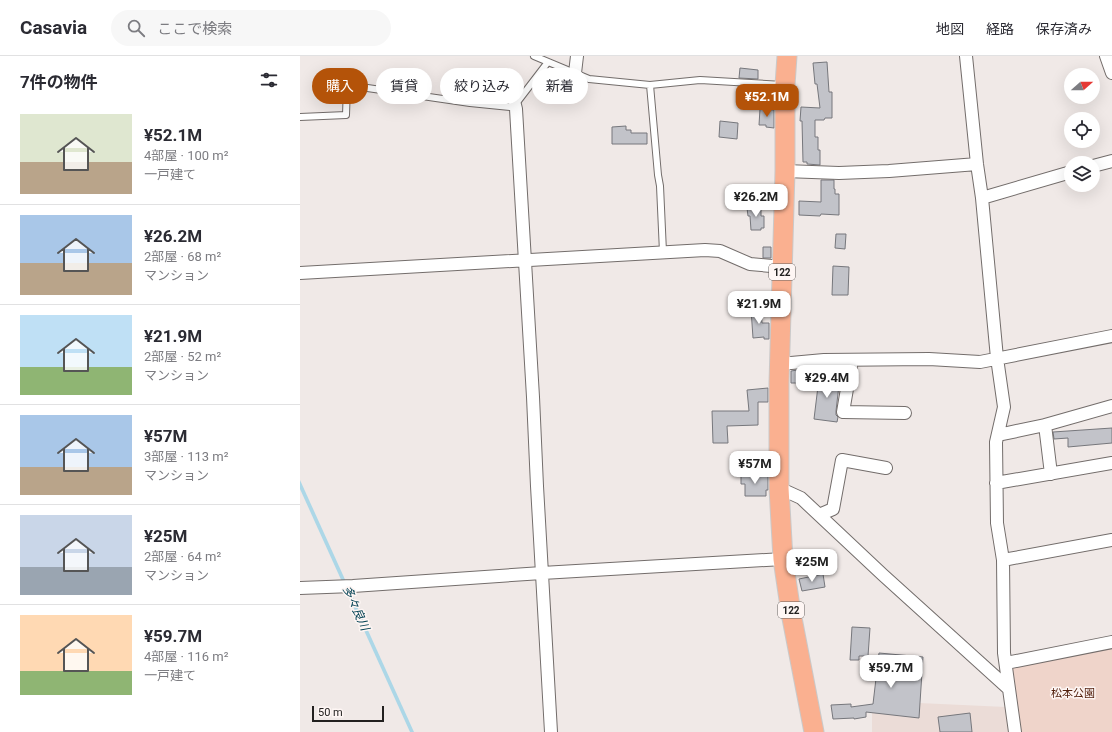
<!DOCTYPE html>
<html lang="ja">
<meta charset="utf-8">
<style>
:root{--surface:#fff;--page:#f7f7f7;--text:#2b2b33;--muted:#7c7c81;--line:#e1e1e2;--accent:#b45309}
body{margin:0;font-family:Roboto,"Noto Sans JP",sans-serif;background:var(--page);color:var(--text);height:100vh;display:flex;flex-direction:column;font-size:15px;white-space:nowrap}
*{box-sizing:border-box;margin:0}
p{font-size:13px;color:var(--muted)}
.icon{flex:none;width:22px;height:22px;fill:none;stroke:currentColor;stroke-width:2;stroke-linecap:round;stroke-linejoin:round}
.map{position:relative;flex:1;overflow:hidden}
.sheet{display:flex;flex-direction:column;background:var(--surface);width:300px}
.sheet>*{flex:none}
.banner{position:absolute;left:12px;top:12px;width:380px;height:36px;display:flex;gap:8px}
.needle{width:26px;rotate:69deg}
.fabs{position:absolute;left:764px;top:12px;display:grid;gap:8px}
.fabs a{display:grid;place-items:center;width:36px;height:36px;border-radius:50%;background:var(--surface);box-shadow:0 4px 16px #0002;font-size:20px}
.scale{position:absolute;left:12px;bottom:10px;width:72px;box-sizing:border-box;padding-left:4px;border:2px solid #22201f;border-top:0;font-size:11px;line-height:14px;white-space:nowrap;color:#22201f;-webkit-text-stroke:3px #fef6f4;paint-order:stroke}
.price{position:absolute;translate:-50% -34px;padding:0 9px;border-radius:8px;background:#fff;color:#222;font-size:13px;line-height:26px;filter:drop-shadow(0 1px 2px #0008)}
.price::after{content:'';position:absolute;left:50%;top:24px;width:12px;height:9px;margin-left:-6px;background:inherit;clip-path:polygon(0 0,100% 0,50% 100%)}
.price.selected{background:var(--accent);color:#fff}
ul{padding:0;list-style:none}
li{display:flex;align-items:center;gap:12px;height:100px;padding:0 20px}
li+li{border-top:1px solid var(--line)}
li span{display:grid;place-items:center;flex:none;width:112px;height:80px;border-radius:0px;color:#555}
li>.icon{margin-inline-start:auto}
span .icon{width:48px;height:48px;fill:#fffc;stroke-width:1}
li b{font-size:17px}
h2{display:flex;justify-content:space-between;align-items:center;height:48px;padding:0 20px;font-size:17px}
.tag{padding:0 14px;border-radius:18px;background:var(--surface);box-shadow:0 4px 16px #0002;font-size:14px;line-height:36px}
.tag.selected{background:var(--accent);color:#fff}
header{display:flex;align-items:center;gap:24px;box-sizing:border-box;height:56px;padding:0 20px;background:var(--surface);border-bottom:1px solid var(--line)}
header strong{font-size:19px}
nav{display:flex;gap:22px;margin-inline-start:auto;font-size:14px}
.search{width:280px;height:36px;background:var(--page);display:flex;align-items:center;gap:10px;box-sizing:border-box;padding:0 14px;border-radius:22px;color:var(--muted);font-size:15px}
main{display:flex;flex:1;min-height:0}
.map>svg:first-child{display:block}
.built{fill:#ebdcd7}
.green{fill:#efd4ca}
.water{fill:#acd7e7}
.building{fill:#c2c3c9;stroke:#76777c}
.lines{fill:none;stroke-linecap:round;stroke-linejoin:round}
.service-casing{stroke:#736d6b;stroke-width:8}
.minor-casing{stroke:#736d6b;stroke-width:14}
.trunk-casing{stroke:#cac9c9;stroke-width:21}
.service{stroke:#fff;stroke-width:6}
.minor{stroke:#fff;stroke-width:12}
.trunk{stroke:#fab090;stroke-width:19}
.labels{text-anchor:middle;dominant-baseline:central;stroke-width:3;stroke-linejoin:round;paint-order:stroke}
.shield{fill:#fef6f4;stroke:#64605f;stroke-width:1}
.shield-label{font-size:10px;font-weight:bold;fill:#22201f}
.park-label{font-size:11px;fill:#53210e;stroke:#fef6f4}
.water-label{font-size:12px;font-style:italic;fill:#064456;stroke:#fef6f4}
</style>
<header>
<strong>Casavia</strong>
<div class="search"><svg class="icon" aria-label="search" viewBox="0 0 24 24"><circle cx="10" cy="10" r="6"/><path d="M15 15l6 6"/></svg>ここで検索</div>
<nav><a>地図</a><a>経路</a><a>保存済み</a></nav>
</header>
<main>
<section class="sheet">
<h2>7件の物件<svg class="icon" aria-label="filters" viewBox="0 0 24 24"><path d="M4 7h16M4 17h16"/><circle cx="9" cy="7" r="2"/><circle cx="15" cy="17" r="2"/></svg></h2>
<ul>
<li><span style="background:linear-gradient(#dfe7d0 60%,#b9a48a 0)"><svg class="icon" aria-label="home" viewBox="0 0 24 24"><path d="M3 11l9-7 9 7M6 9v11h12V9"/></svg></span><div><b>¥52.1M</b><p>4部屋 · 100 m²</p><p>一戸建て</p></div></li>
<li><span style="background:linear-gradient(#a9c7e8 60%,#b9a48a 0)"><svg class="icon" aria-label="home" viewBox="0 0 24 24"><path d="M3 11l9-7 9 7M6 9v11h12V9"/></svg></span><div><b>¥26.2M</b><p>2部屋 · 68 m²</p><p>マンション</p></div></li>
<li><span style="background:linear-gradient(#bfe0f5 65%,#8fb573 0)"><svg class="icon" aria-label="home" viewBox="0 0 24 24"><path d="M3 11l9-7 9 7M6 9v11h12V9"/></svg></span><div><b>¥21.9M</b><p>2部屋 · 52 m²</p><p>マンション</p></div></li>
<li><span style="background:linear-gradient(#a9c7e8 65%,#b9a48a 0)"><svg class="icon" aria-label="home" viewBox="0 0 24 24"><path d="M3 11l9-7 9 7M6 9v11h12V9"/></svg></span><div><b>¥57M</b><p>3部屋 · 113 m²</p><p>マンション</p></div></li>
<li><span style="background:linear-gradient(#c9d6e8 65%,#9aa5b1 0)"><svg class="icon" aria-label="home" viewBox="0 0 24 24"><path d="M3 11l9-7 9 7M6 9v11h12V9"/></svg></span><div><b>¥25M</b><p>2部屋 · 64 m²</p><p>マンション</p></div></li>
<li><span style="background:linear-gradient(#ffd9b3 70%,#8fb573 0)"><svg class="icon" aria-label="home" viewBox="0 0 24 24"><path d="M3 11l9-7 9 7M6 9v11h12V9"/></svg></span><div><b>¥59.7M</b><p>4部屋 · 116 m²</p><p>一戸建て</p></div></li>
</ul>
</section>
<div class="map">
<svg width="812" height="676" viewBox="0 0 812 676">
<rect width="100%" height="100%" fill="#f0e9e7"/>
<!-- built -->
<path class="built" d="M 579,597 L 623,601 L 619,647 L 706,651 L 709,676 L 572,676 L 572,657 Z"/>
<!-- green -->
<path class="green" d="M 812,589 L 812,676 L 715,676 L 706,610 Z"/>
<!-- water -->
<path class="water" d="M 0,424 L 114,676 L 110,676 L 0,433 Z"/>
<!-- building -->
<path class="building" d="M 527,6 L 529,36 L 532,36 L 532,62 L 525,62 L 524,64 L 515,64 L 515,81 L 518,81 L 518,94 L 520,94 L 520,109 L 507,108 L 507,106 L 503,106 L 502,65 L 500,65 L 501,51 L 520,52 L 517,28 L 515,28 L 513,7 Z
M 440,12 L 458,14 L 458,23 L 439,22 Z
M 443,31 L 457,32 L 457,35 L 465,36 L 463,49 L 441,47 Z
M 460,53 L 474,54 L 474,72 L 466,71 L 466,69 L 459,69 Z
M 420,65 L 438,67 L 437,83 L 419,81 Z
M 326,70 L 326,74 L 331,74 L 331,77 L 347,77 L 347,88 L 312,88 L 312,71 Z
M 521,124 L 534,124 L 534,133 L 535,133 L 535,138 L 539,138 L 539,159 L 521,158 L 520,160 L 499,159 L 499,145 L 521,146 Z
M 461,151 L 461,160 L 464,160 L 464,172 L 461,172 L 461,174 L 451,174 L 450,160 L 448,160 L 447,152 Z
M 536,178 L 546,178 L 545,193 L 535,192 Z
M 463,191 L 471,191 L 471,202 L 463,202 Z
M 533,210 L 549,211 L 548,239 L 532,239 Z
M 461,252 L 462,267 L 469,267 L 469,283 L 464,283 L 464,281 L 453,282 L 451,253 Z
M 504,313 L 504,327 L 491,327 L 491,315 Z
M 528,318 L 540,320 L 536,355 L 536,359 L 538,361 L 537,366 L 514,363 L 519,322 L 527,323 Z
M 468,332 L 468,346 L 458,346 L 458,369 L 427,370 L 428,387 L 413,387 L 412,355 L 449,355 L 447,334 Z
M 812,372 L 812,387 L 768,391 L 768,382 L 754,383 L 753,376 Z
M 441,420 L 468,420 L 468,434 L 466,434 L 466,440 L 445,440 L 445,428 L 441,428 Z
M 523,518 L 525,531 L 502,535 L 499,523 Z
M 552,571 L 570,572 L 568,600 L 559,600 L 559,604 L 550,604 Z
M 579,597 L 623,601 L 619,662 L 566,656 L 566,661 L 554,663 L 554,662 L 533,663 L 531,649 L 551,648 L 551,651 L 573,648 Z
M 670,657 L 672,676 L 640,676 L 638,661 Z"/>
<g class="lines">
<!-- service casing -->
<g class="service-casing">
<path id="service" d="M 234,0 L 289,23 L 350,29 L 400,24 L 483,29
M 350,29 L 358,119 L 360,130 L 363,196
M 0,61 L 46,59 L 47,29 L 170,47 L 210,51 L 215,49 L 248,6"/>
</g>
<!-- minor casing -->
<g class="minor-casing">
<path id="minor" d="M 666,0 L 677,108 L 682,142 L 697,302 L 704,351 L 696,386 L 697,467 L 703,504 L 704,597 L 715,676
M 806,0 L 812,17
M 275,17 L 277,0
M 215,49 L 216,53 L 233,341 L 237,430 L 251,676
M 793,110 L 812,105
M 485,115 L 539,117 L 589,115 L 677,108
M 682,142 L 771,116
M 0,217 L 405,194 L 420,195 L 450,208 L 482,211
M 552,304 L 543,356 L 605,357
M 480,308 L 524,304 L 629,303 L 680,306 L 812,280
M 698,379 L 745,369
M 751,418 L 745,369 L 812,350
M 696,427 L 812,407
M 479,432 L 501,442 L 583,519 L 709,633
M 519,459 L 533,453 L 542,404 L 586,412
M 703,504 L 812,484
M 0,532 L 53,530 L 242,517 L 483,503
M 706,607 L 812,586"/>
</g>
<!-- trunk casing -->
<g class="trunk-casing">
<path id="trunk" d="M 487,0 L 485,29 L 485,115 L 479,327 L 479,432 L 483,503 L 491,557 L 514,676"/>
</g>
<!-- service -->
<use href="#service" class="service"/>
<!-- minor -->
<use href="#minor" class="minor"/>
<!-- trunk -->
<use href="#trunk" class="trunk"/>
</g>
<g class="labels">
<!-- shield labels -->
<g class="shield">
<rect x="469" y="208" width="26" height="16" rx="3"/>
<rect x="478" y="546" width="26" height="16" rx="3"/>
</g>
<g class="shield-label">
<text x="482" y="216">122</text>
<text x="491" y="554">122</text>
</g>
<!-- park labels -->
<g class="park-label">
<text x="773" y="637">松本公園</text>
</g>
<!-- water labels -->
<g class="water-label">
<text transform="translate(56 552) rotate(66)">多々良川</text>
</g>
</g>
</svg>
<div class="fabs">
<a><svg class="needle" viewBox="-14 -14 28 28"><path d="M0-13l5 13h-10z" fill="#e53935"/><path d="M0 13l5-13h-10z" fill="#7c7c81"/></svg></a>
<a><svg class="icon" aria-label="locate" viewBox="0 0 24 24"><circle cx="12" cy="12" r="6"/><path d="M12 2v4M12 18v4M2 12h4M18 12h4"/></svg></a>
<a><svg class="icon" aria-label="layers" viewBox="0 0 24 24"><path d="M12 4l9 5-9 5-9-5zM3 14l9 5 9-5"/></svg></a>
</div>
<div class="scale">50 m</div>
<b class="price selected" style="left:467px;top:62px">¥52.1M</b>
<b class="price" style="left:456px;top:162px">¥26.2M</b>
<b class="price" style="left:459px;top:269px">¥21.9M</b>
<b class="price" style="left:527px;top:343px">¥29.4M</b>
<b class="price" style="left:455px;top:429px">¥57M</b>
<b class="price" style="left:512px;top:527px">¥25M</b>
<b class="price" style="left:591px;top:633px">¥59.7M</b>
<div class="banner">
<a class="tag selected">購入</a>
<a class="tag">賃貸</a>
<a class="tag">絞り込み</a>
<a class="tag">新着</a>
</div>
</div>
</main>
